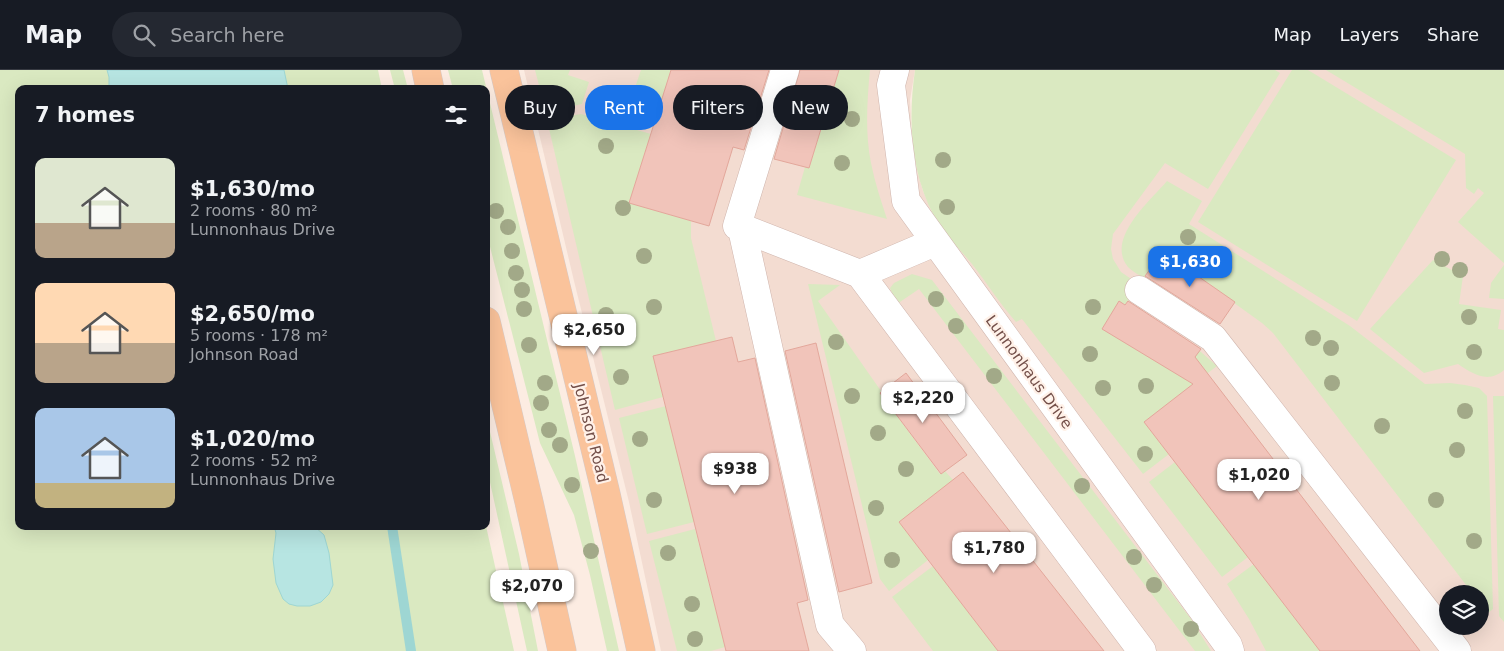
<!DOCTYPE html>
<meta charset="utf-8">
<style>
:root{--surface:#171b24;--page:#242831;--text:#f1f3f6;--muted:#9ea1a6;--line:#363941;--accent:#1a73e8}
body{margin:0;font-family:"DejaVu Sans",sans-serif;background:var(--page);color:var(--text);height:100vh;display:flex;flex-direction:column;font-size:19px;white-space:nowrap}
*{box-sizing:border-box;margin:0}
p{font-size:16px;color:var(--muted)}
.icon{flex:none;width:28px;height:28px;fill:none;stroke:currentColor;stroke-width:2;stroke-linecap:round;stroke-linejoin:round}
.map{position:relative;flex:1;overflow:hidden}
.details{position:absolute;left:15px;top:15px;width:475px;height:445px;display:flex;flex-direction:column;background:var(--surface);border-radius:10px;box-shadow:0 5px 20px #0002}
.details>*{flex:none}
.guide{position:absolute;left:505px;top:15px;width:475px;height:45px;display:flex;gap:10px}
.buttons{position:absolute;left:1439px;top:515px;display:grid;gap:10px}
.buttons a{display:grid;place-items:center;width:50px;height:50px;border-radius:50%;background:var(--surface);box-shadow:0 5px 20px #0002;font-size:25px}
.price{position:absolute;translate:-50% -42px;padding:0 11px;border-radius:10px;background:#fff;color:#222;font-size:16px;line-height:32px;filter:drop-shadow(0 1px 2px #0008)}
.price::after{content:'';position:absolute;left:50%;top:30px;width:15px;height:11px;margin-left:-8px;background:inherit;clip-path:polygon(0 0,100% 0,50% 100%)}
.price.selected{background:var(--accent);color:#fff}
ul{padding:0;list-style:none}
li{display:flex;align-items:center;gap:15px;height:125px;padding:0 20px}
li span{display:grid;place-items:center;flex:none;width:140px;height:100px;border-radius:10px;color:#555}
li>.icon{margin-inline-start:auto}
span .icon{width:60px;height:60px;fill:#fffc;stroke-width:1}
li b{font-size:21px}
h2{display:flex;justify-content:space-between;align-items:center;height:60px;padding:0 20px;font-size:21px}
.pill{padding:0 18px;border-radius:22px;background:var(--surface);box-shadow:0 5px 20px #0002;font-size:18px;line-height:45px}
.pill.selected{background:var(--accent);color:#fff}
header{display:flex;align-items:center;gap:30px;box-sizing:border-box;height:70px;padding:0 25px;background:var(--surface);border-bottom:1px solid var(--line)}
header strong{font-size:24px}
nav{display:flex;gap:28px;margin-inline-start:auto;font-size:18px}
.search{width:350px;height:45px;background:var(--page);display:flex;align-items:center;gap:12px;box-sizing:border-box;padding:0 18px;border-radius:28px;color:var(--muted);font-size:19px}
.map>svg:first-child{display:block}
.residential{fill:#f3dcd1;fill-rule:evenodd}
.green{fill:#dae9c1}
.water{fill:#b7e5e2;stroke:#9ed6d3}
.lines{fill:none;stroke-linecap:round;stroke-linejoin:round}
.stream{stroke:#9ed6d3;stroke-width:10}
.building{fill:#f1c4ba;stroke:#e3a79b}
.minor-casing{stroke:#cfb4ac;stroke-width:29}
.major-casing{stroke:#d5cac8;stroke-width:29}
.minor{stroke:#fff;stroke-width:28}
.major{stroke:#fac39b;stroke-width:28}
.tree{fill:#a2a988}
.labels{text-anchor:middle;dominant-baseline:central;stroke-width:4.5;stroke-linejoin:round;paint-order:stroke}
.street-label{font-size:15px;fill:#734f49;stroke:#fff1e8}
</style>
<header>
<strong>Map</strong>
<div class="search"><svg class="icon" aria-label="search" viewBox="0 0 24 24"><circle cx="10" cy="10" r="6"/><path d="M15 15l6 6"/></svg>Search here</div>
<nav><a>Map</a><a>Layers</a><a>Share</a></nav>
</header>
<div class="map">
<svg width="1504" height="581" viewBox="0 0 1504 581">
<rect width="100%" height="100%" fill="#fcece2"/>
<!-- residential -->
<path class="residential" d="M 524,0 L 915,0 L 910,30 L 912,69 L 916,96 L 923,121 L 934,146 L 948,167 L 1232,0 L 1370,0 L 1504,65 L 1504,581 L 661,581 L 629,432 L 574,211 ZM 1448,524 L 1480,524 L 1480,556 L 1448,556 Z"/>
<!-- green -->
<path class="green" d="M 0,0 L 378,0 L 382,19 L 19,19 L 19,456 L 486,456 L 514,581 L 0,581 Z
M 390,0 L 403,0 L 408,19 L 395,19 Z
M 448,0 L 482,0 L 575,386 L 619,581 L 607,581 L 590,505 L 574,445 L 540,373 L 486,161 L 486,19 L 453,19 Z
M 535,0 L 570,0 L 568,5 L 589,12 L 582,34 L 546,42 Z
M 641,0 L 671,0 L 654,54 L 625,47 Z
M 839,0 L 870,0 C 867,31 865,63 871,93 C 875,113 881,131 887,149 L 797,125 L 805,97 L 809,98 Z
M 915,0 L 1275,0 L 1280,3 L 1208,119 L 1165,93 L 1113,164 L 1111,179 L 1113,189 L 1121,202 L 1140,215 L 1125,235 L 1119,232 L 1102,259 L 1177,304 L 1194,276 L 1217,296 L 1144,352 L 1169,384 L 1143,404 L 1022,249 L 1016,252 C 1000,234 987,213 972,194 C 959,178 944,164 934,146 C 910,101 908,49 915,0 Z
M 1292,0 L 1308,0 L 1456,90 L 1357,251 L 1198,152 Z
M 1326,0 L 1504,0 L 1504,193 L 1458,152 L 1484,123 L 1478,118 L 1474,124 L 1466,118 L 1465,84 Z
M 581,44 L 651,64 L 629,133 L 691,151 L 691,168 L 716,271 L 653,286 L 663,327 L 615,340 L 547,50 Z
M 1167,111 L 1202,131 L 1189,154 L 1350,256 L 1425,314 L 1450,313 L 1465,315 L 1479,318 L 1487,326 L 1493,539 L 1488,543 L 1480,533 L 1480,524 L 1473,524 L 1273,263 L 1262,253 L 1163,182 L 1144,208 C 1139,205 1132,201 1128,197 C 1105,169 1150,131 1167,111 Z
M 1433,190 L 1463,206 L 1459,234 L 1501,240 L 1498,259 L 1504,260 L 1504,300 C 1488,314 1473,304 1458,294 L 1424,303 L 1370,259 Z
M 1504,195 L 1504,229 L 1489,228 L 1491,213 Z
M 912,204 L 932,210 L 1191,549 L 1211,581 L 1195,581 L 919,219 L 897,234 L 890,218 L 894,213 Z
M 808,214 L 840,215 L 818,231 L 881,321 L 880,323 L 940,404 L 945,401 L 953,410 L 899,452 L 928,490 L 889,521 L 880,509 Z
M 1493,326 L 1504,326 L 1504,552 L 1499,546 Z
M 666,336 L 694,452 L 647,464 L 619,348 Z
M 486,345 L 519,484 L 538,581 L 527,581 L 486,394 Z
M 1175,392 L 1248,487 L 1222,507 L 1149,412 Z
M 695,459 L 725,577 L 711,581 L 677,581 L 649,471 Z
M 1254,494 L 1320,581 L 1266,581 L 1249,549 L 1227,514 Z
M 933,496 L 998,581 L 933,581 L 892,527 Z"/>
<!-- water -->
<path class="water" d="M 107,0 L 284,0 L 288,19 L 109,19 L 109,7 Z
M 274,456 L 314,456 L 324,465 L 329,483 L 333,515 L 329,524 L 321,532 L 310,536 L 297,536 L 289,534 L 283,529 L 276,513 L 273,489 L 276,463 Z"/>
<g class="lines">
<!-- stream -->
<path class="stream" d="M 392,456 L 411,581"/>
</g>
<!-- building -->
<path class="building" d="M 671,0 L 769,0 L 744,80 L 733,77 L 709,156 L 629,133 Z
M 800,0 L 839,0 L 809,98 L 774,89 Z
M 1163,182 L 1235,232 L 1220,254 L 1145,206 Z
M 1119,231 L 1125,235 L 1128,231 L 1201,279 L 1195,287 L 1420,581 L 1320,581 L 1144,352 L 1193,314 L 1102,259 Z
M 732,267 L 738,292 L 755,288 L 808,530 L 797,533 L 809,581 L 726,581 L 694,452 L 653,286 Z
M 816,273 L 872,513 L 839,522 L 785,281 Z
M 906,303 L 967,385 L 941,404 L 880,323 Z
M 963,402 L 1104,581 L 998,581 L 899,452 Z"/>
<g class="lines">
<!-- minor casing -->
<g class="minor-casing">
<path id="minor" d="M 785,0 L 737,156 L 860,204 L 935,172
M 895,0 L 891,15 L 906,131 L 1228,575 L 1230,581
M 742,159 L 830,555 L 852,581
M 860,204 L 1142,581
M 1139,220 L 1213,268 L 1457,581"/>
</g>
<!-- major casing -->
<g class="major-casing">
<path id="major" d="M 426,0 L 430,19
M 504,0 L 606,424 L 641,581
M 486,251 L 529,432 L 562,581"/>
</g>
<!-- minor -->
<use href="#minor" class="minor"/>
<!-- major -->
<use href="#major" class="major"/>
</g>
<!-- trees -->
<g class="tree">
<circle cx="852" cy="49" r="8"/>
<circle cx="606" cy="76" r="8"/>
<circle cx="943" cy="90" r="8"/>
<circle cx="842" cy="93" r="8"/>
<circle cx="947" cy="137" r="8"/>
<circle cx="623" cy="138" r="8"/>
<circle cx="496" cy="141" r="8"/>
<circle cx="508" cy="157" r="8"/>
<circle cx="1188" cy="167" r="8"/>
<circle cx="512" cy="181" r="8"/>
<circle cx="644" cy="186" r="8"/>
<circle cx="1442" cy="189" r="8"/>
<circle cx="1460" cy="200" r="8"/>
<circle cx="516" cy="203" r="8"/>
<circle cx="522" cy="220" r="8"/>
<circle cx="936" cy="229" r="8"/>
<circle cx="654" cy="237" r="8"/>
<circle cx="1093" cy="237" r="8"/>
<circle cx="524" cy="239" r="8"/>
<circle cx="606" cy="245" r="8"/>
<circle cx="1469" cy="247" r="8"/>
<circle cx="956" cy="256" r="8"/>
<circle cx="1313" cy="268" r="8"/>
<circle cx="836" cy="272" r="8"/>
<circle cx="529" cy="275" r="8"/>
<circle cx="1331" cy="278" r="8"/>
<circle cx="1474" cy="282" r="8"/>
<circle cx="1090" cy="284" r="8"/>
<circle cx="994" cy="306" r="8"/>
<circle cx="621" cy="307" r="8"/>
<circle cx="545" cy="313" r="8"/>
<circle cx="1332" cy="313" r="8"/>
<circle cx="1146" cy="316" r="8"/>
<circle cx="1103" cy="318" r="8"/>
<circle cx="852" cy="326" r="8"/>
<circle cx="541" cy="333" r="8"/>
<circle cx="1465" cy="341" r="8"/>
<circle cx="1382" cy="356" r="8"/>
<circle cx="549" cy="360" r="8"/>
<circle cx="878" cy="363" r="8"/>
<circle cx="640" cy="369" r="8"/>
<circle cx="560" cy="375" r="8"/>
<circle cx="1457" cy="380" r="8"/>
<circle cx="1145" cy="384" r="8"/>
<circle cx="906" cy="399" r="8"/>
<circle cx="572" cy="415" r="8"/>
<circle cx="1082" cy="416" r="8"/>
<circle cx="654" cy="430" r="8"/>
<circle cx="1436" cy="430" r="8"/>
<circle cx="876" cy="438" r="8"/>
<circle cx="1474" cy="471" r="8"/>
<circle cx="591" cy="481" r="8"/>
<circle cx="668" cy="483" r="8"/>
<circle cx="1134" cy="487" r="8"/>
<circle cx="892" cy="490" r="8"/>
<circle cx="1154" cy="515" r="8"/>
<circle cx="692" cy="534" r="8"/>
<circle cx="1191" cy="559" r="8"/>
<circle cx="695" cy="569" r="8"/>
</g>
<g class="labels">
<!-- street labels -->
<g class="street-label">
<text transform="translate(1029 302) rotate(54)">Lunnonhaus Drive</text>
<text transform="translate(591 363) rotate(76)">Johnson Road</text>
</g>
</g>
</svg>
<div class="buttons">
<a><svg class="icon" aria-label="layers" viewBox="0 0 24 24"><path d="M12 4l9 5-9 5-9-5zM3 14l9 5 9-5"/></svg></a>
</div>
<b class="price selected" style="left:1190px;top:218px">$1,630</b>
<b class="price" style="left:594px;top:286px">$2,650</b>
<b class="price" style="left:923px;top:354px">$2,220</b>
<b class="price" style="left:735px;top:425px">$938</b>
<b class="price" style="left:1259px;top:431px">$1,020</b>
<b class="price" style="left:994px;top:504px">$1,780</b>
<b class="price" style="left:532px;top:542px">$2,070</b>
<div class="guide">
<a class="pill">Buy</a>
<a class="pill selected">Rent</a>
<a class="pill">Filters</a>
<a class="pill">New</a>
</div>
<section class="details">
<h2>7 homes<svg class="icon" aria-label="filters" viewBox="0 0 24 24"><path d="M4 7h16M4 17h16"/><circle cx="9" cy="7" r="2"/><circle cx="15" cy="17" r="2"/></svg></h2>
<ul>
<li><span style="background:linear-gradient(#dfe7d0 65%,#b9a48a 0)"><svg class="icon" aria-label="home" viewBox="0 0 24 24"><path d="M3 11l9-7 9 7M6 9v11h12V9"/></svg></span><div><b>$1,630/mo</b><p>2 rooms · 80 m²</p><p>Lunnonhaus Drive</p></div></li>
<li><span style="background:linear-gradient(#ffd9b3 60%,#b9a48a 0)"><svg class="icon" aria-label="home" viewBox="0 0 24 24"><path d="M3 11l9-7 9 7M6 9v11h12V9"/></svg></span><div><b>$2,650/mo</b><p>5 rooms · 178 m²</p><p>Johnson Road</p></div></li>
<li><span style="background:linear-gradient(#a9c7e8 75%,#c2b280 0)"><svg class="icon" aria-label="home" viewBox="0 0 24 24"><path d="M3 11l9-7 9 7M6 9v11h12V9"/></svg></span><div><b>$1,020/mo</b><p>2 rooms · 52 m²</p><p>Lunnonhaus Drive</p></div></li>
</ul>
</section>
</div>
